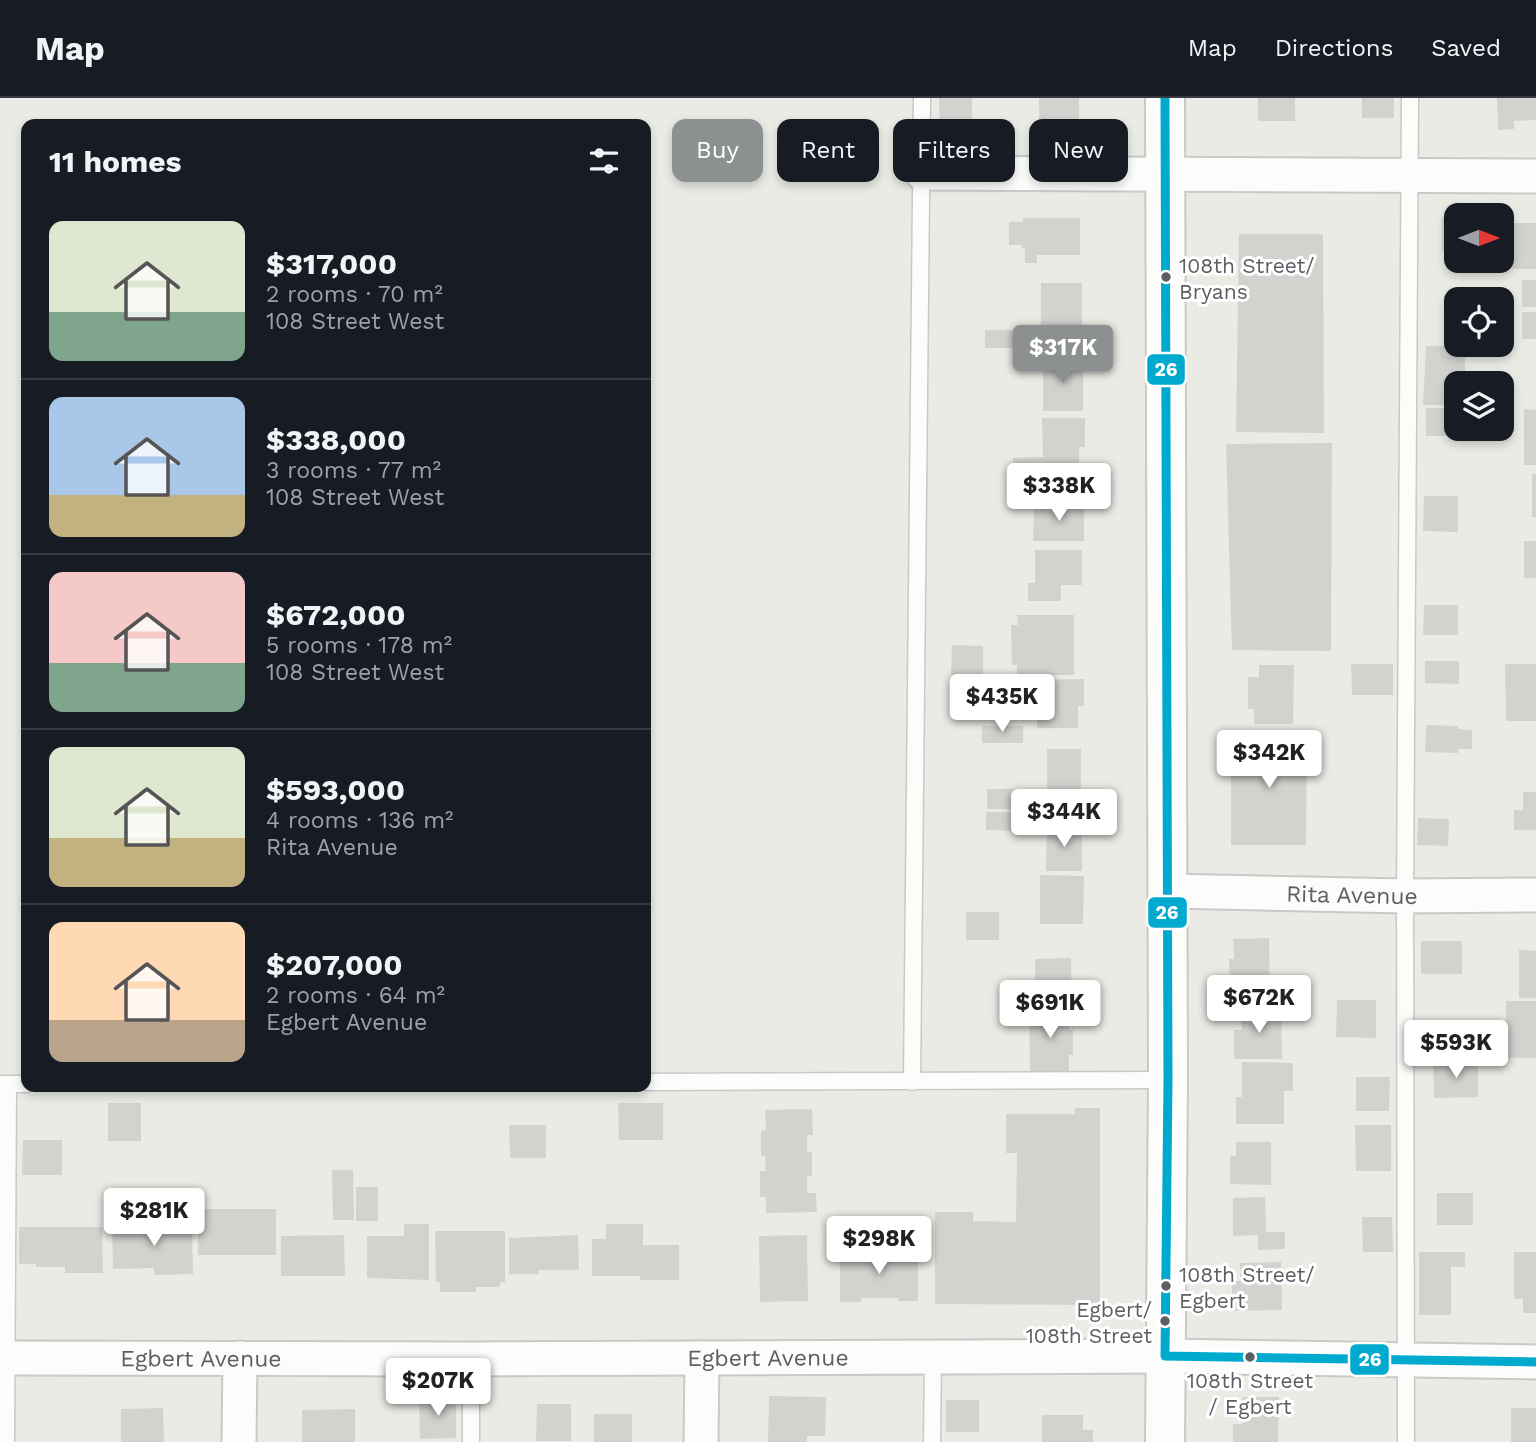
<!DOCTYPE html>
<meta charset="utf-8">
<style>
:root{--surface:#171b24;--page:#20242c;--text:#f1f3f6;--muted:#9ea1a6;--line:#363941;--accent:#8d9091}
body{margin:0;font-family:"Work Sans",sans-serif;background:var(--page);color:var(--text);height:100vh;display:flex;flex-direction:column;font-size:26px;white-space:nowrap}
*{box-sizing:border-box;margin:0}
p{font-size:23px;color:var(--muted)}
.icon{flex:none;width:38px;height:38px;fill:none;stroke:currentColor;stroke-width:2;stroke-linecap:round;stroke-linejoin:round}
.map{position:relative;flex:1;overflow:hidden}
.details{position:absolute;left:21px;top:21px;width:630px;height:973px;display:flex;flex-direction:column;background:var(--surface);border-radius:14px;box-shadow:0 4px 10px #0003}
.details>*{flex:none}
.top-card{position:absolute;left:672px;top:21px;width:665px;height:63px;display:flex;gap:14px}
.needle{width:46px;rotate:90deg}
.buttons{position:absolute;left:1444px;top:105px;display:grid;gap:14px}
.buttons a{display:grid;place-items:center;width:70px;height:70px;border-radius:14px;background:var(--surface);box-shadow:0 4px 10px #0003;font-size:35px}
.price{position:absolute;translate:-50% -60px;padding:0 16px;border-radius:7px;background:#fff;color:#222;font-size:23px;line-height:46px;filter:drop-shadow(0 2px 4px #0008)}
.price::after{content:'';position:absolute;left:50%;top:42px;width:21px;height:16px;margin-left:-10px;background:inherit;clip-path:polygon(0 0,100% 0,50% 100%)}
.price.on{background:var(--accent);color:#fff}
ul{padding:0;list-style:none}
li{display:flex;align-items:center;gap:21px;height:175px;padding:0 28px}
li+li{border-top:2px solid var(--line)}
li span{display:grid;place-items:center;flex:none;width:196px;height:140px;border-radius:14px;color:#555}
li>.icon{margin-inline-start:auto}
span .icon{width:84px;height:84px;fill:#fffc;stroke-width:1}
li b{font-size:30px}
h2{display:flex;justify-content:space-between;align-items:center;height:84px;padding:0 28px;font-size:30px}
.tag{padding:0 24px;border-radius:14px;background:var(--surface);box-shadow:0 4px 10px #0003;font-size:24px;line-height:63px}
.tag.on{background:var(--accent);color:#fff}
header{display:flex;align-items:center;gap:42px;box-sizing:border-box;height:98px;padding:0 35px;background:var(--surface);border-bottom:2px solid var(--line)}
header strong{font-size:33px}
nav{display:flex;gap:38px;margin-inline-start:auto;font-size:24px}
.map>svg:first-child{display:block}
.building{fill:#d2d2cf}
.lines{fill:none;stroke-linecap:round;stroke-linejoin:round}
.service-casing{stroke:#c8c9c8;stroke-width:19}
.minor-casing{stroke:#c8c9c8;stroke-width:37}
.tertiary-casing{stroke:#c8c9c8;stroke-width:42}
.service{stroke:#fcfcfb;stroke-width:16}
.minor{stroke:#fcfcfb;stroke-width:33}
.tertiary{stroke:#fcfcfb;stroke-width:38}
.bus-1-casing{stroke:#fff;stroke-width:14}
.bus-1{stroke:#00a9ce;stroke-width:9}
.bus-dot{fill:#5b5f63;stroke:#fff;stroke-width:2.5}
.labels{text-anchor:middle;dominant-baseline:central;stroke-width:6;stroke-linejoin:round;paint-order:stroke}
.bus-label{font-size:21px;fill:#5b5f63;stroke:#fff;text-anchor:start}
.street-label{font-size:23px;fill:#5b5f63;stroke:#fff}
.line-badge{stroke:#fff;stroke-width:2.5}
.badge-label{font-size:19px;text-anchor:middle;font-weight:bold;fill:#fff}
</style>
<header>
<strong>Map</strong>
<nav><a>Map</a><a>Directions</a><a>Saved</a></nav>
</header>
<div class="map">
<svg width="1536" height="1344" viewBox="0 0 1536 1344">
<rect width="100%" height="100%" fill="#ebebe6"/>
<!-- building -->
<path class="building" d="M 939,0 L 972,0 L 972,30 L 940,31 Z
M 1039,0 L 1079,0 L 1079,28 L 1039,28 Z
M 1258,0 L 1295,0 L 1295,23 L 1258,23 Z
M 1362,0 L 1394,0 L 1394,20 L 1362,20 Z
M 1497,0 L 1536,0 L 1536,22 L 1514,23 L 1514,31 L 1498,32 Z
M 1442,119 L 1456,119 L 1456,153 L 1442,153 Z
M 1023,120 L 1080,120 L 1080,157 L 1037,157 L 1037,165 L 1025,165 L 1025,150 L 1022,150 L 1022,147 L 1009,147 L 1009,124 L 1023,124 Z
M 1512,125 L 1536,125 L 1536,171 L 1512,171 L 1512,151 L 1504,151 L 1504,131 L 1512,131 Z
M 1239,136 L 1323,136 L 1324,335 L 1236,334 Z
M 1522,182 L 1536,182 L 1536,209 L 1522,209 Z
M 1041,185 L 1082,185 L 1082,239 L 1041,239 Z
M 1522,214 L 1536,214 L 1536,241 L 1522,241 Z
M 985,232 L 1021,232 L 1021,250 L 985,250 Z
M 1426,248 L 1465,248 L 1465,276 L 1460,276 L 1460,285 L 1456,285 L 1456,307 L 1423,307 Z
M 1043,260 L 1083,260 L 1083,313 L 1043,313 Z
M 1426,310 L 1456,310 L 1456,331 L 1461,331 L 1461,338 L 1426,338 Z
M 1524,311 L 1536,312 L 1536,367 L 1524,367 Z
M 1042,320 L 1085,320 L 1085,349 L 1079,349 L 1079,378 L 1013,379 L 1013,360 L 1043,359 Z
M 1332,345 L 1331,553 L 1232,552 L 1226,346 Z
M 1532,376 L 1536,376 L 1536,419 L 1532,419 Z
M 1010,383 L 1042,384 L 1041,404 L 1009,403 Z
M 1424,398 L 1458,398 L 1458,434 L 1423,433 Z
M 1034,406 L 1084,407 L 1084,443 L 1033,443 Z
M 1524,443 L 1536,443 L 1536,480 L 1524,480 Z
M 1035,452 L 1082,452 L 1082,487 L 1061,487 L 1061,503 L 1028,503 L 1028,485 L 1035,485 Z
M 1424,507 L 1458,507 L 1458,537 L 1423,537 Z
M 1017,517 L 1074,517 L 1074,577 L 1017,577 L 1017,567 L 1012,567 L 1011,527 L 1018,527 Z
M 952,547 L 983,548 L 983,578 L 951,578 Z
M 1425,563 L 1459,563 L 1459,586 L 1425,585 Z
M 1351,566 L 1393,566 L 1393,597 L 1352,597 Z
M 1505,566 L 1536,566 L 1536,623 L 1506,623 Z
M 1259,567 L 1294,567 L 1293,626 L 1254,626 L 1254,611 L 1248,611 L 1248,579 L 1259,579 Z
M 1084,581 L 1084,608 L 1078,608 L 1078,630 L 1037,630 L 1037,582 Z
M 1426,627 L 1458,628 L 1458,631 L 1472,632 L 1472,651 L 1458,651 L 1458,655 L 1425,654 Z
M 982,628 L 1023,628 L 1023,645 L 982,645 Z
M 1231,637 L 1307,637 L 1306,747 L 1231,747 Z
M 1047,651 L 1081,651 L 1081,696 L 1047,696 Z
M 987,691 L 1020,691 L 1020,711 L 987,711 Z
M 1523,694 L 1536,694 L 1536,732 L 1514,732 L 1514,712 L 1523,712 Z
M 986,714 L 1019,714 L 1019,733 L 986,732 Z
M 1418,720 L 1449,721 L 1448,748 L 1417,747 Z
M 1047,728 L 1082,728 L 1082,773 L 1046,773 Z
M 1040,777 L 1084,778 L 1083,826 L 1040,826 Z
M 966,814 L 999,814 L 999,842 L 966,842 Z
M 1269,840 L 1270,896 L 1230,896 L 1229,861 L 1234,861 L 1233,841 Z
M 1421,843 L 1462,843 L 1462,876 L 1421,876 Z
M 1519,852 L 1536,853 L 1536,900 L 1519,900 Z
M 1071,860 L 1072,906 L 1035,907 L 1035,861 Z
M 1337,902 L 1376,902 L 1376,940 L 1336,939 Z
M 1506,903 L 1536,903 L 1536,960 L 1505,960 Z
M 1068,909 L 1069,932 L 1073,932 L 1073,957 L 1069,957 L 1069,974 L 1030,975 L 1029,910 Z
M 1281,911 L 1282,961 L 1234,961 L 1234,932 L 1242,932 L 1241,912 Z
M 1427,936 L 1460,936 L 1460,960 L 1427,959 Z
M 1242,964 L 1293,965 L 1293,993 L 1284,993 L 1284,1026 L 1236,1026 L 1236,999 L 1242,999 Z
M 1433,965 L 1478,965 L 1478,999 L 1434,1000 Z
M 1356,979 L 1390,979 L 1389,1013 L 1356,1013 Z
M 108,1005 L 141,1005 L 141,1043 L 108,1043 Z
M 618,1005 L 663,1005 L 663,1042 L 619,1042 Z
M 1075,1010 L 1100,1010 L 1100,1207 L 935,1206 L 935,1114 L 973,1114 L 973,1123 L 1016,1124 L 1017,1055 L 1006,1055 L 1006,1016 L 1075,1016 Z
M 812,1011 L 813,1037 L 807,1037 L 807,1054 L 812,1054 L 812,1078 L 807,1078 L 807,1095 L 816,1095 L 817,1114 L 766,1115 L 766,1099 L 760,1099 L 760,1073 L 766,1073 L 765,1058 L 761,1058 L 761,1033 L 766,1032 L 765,1012 Z
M 509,1027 L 546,1027 L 546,1060 L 510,1060 Z
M 1355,1027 L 1391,1027 L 1391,1073 L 1356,1073 Z
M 23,1042 L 62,1042 L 62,1077 L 22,1077 Z
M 1236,1044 L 1271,1044 L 1271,1087 L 1230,1086 L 1230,1058 L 1236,1058 Z
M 332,1072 L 353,1072 L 354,1122 L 333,1122 Z
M 356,1089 L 378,1089 L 378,1123 L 356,1123 Z
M 1437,1095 L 1473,1095 L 1473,1127 L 1437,1127 Z
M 1265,1099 L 1266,1134 L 1285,1134 L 1285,1151 L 1258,1152 L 1258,1137 L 1233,1138 L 1233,1100 Z
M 198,1111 L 276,1111 L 276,1157 L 198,1157 Z
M 1362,1119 L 1392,1119 L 1393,1154 L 1363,1154 Z
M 192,1126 L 193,1176 L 154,1177 L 154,1170 L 113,1171 L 112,1127 Z
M 404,1126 L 429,1126 L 429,1182 L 367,1180 L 367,1138 L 404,1138 Z
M 606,1126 L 643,1126 L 643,1147 L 679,1147 L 679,1182 L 640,1182 L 640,1178 L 592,1178 L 592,1141 L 606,1141 Z
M 19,1129 L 102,1129 L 103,1175 L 65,1175 L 65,1169 L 36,1169 L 36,1166 L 19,1166 Z
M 435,1133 L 505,1133 L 505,1184 L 501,1184 L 499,1189 L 476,1189 L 476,1194 L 440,1194 L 440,1184 L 436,1184 Z
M 344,1137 L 345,1178 L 281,1178 L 281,1138 Z
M 578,1137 L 579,1172 L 539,1172 L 539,1176 L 509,1176 L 509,1140 Z
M 807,1137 L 808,1203 L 760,1204 L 759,1138 Z
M 840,1154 L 918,1154 L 918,1203 L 898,1203 L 898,1200 L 861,1200 L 861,1204 L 840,1204 Z
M 1419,1154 L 1465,1154 L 1465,1169 L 1451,1169 L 1451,1217 L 1419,1217 Z
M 1514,1154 L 1536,1154 L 1536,1215 L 1523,1215 L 1523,1201 L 1514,1201 Z
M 1281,1164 L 1282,1212 L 1232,1213 L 1232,1183 L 1240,1183 L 1240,1165 Z
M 769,1298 L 826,1299 L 825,1338 L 807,1338 L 807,1344 L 768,1344 Z
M 1242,1299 L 1279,1299 L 1278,1344 L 1233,1344 L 1233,1326 L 1242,1326 Z
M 456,1300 L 456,1340 L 420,1341 L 419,1301 Z
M 946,1302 L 979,1302 L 979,1334 L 946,1334 Z
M 537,1306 L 571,1306 L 571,1343 L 536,1343 Z
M 163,1310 L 164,1344 L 121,1344 L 121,1311 Z
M 1511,1310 L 1536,1310 L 1536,1344 L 1511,1344 Z
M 355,1311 L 355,1344 L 302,1344 L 302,1312 Z
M 594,1316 L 632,1316 L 632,1344 L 594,1344 Z
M 1042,1317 L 1083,1317 L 1083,1332 L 1093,1332 L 1093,1344 L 1042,1344 Z"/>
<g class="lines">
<!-- service casing -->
<g class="service-casing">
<path id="service" d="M 646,984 L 1168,982
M 912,984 L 922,0
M 0,986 L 26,986
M 471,1261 L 471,1344
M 6,1344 L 8,986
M 932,1344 L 933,1258
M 1406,1344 L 1405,798 L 1410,0"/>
</g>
<!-- minor casing -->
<g class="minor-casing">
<g id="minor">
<path d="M 922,75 L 1536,78"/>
<path id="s1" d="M 1168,793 L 1405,798 L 1536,797"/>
<path id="s2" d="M 0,1260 L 471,1261 L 1165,1258 L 1536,1264"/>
<path d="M 239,1344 L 240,1260"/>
<path d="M 701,1344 L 702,1260"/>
</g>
</g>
<!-- tertiary casing -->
<g class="tertiary-casing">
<path id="tertiary" d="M 1165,0 L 1168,982 L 1165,1344"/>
</g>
<!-- service -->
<use href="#service" class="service"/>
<!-- minor -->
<use href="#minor" class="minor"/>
<!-- tertiary -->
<use href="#tertiary" class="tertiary"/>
<!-- bus-1 casing -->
<g class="bus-1-casing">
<path id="bus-1" d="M 1165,0 L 1168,982 L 1165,1258 L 1536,1264"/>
</g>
<!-- bus-1 -->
<use href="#bus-1" class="bus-1"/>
</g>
<!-- markers -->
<g class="bus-dot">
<circle cx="1166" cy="179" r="6"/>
<circle cx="1166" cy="1188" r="6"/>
<circle cx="1165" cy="1223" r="6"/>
<circle cx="1250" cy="1259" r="6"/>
</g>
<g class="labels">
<!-- bus labels -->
<g class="bus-label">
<text x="1179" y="167">108th Street/<tspan x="1179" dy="26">Bryans</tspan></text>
<text x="1179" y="1176">108th Street/<tspan x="1179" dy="26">Egbert</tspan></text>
<text x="1152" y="1211" text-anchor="end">Egbert/<tspan x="1152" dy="26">108th Street</tspan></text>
<text x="1250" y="1282" text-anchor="middle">108th Street<tspan x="1250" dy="26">/ Egbert</tspan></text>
</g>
<!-- street labels -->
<g class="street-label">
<text stroke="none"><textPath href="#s1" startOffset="184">Rita Avenue</textPath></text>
<text stroke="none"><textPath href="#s2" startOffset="768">Egbert Avenue</textPath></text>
<text stroke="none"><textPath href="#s2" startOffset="201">Egbert Avenue</textPath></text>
</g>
</g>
<g class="line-badge">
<rect x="1146" y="255" width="40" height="33" rx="7" fill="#00a9ce"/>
<rect x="1147" y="798" width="41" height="33" rx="7" fill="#00a9ce"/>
<rect x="1349" y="1245" width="41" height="33" rx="7" fill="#00a9ce"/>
</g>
<g class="badge-label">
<text x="1166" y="278">26</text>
<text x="1167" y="821">26</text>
<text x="1370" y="1268">26</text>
</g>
</svg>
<div class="buttons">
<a><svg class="needle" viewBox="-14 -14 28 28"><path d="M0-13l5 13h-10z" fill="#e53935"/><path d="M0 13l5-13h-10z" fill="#9ea1a6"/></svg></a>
<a><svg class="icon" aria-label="locate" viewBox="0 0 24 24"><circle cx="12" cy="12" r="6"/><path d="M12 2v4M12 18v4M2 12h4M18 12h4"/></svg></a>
<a><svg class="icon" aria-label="layers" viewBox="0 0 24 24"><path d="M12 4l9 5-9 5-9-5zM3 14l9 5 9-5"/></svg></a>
</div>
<b class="price on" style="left:1063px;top:287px">$317K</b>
<b class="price" style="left:1059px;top:425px">$338K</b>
<b class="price" style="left:1002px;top:636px">$435K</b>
<b class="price" style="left:1269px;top:692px">$342K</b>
<b class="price" style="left:1064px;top:751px">$344K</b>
<b class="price" style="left:1259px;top:937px">$672K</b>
<b class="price" style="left:1050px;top:942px">$691K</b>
<b class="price" style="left:1456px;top:982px">$593K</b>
<b class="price" style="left:154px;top:1150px">$281K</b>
<b class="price" style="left:879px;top:1178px">$298K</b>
<b class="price" style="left:438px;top:1320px">$207K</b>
<div class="top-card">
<a class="tag on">Buy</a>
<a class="tag">Rent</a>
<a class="tag">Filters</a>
<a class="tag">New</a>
</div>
<section class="details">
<h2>11 homes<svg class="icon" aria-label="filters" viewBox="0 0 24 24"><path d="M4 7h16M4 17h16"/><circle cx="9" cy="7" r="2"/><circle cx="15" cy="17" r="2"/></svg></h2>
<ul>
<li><span style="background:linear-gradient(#dfe7d0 65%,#7fa58c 0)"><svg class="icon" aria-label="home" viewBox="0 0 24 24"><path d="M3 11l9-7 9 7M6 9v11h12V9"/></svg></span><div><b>$317,000</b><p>2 rooms · 70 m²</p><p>108 Street West</p></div></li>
<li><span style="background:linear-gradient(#a9c7e8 70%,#c2b280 0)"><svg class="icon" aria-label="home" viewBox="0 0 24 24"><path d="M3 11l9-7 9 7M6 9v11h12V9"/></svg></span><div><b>$338,000</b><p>3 rooms · 77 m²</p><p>108 Street West</p></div></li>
<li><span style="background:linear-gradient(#f6c9c9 65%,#7fa58c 0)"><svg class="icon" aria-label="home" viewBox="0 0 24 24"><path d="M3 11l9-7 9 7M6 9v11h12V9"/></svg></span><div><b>$672,000</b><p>5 rooms · 178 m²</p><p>108 Street West</p></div></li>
<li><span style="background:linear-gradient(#dfe7d0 65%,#c2b280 0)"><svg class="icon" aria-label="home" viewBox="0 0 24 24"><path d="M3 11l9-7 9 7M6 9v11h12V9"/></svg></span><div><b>$593,000</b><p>4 rooms · 136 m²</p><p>Rita Avenue</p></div></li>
<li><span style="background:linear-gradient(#ffd9b3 70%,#b9a48a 0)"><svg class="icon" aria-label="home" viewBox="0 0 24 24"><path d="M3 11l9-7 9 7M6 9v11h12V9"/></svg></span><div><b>$207,000</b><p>2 rooms · 64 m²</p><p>Egbert Avenue</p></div></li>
</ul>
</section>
</div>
